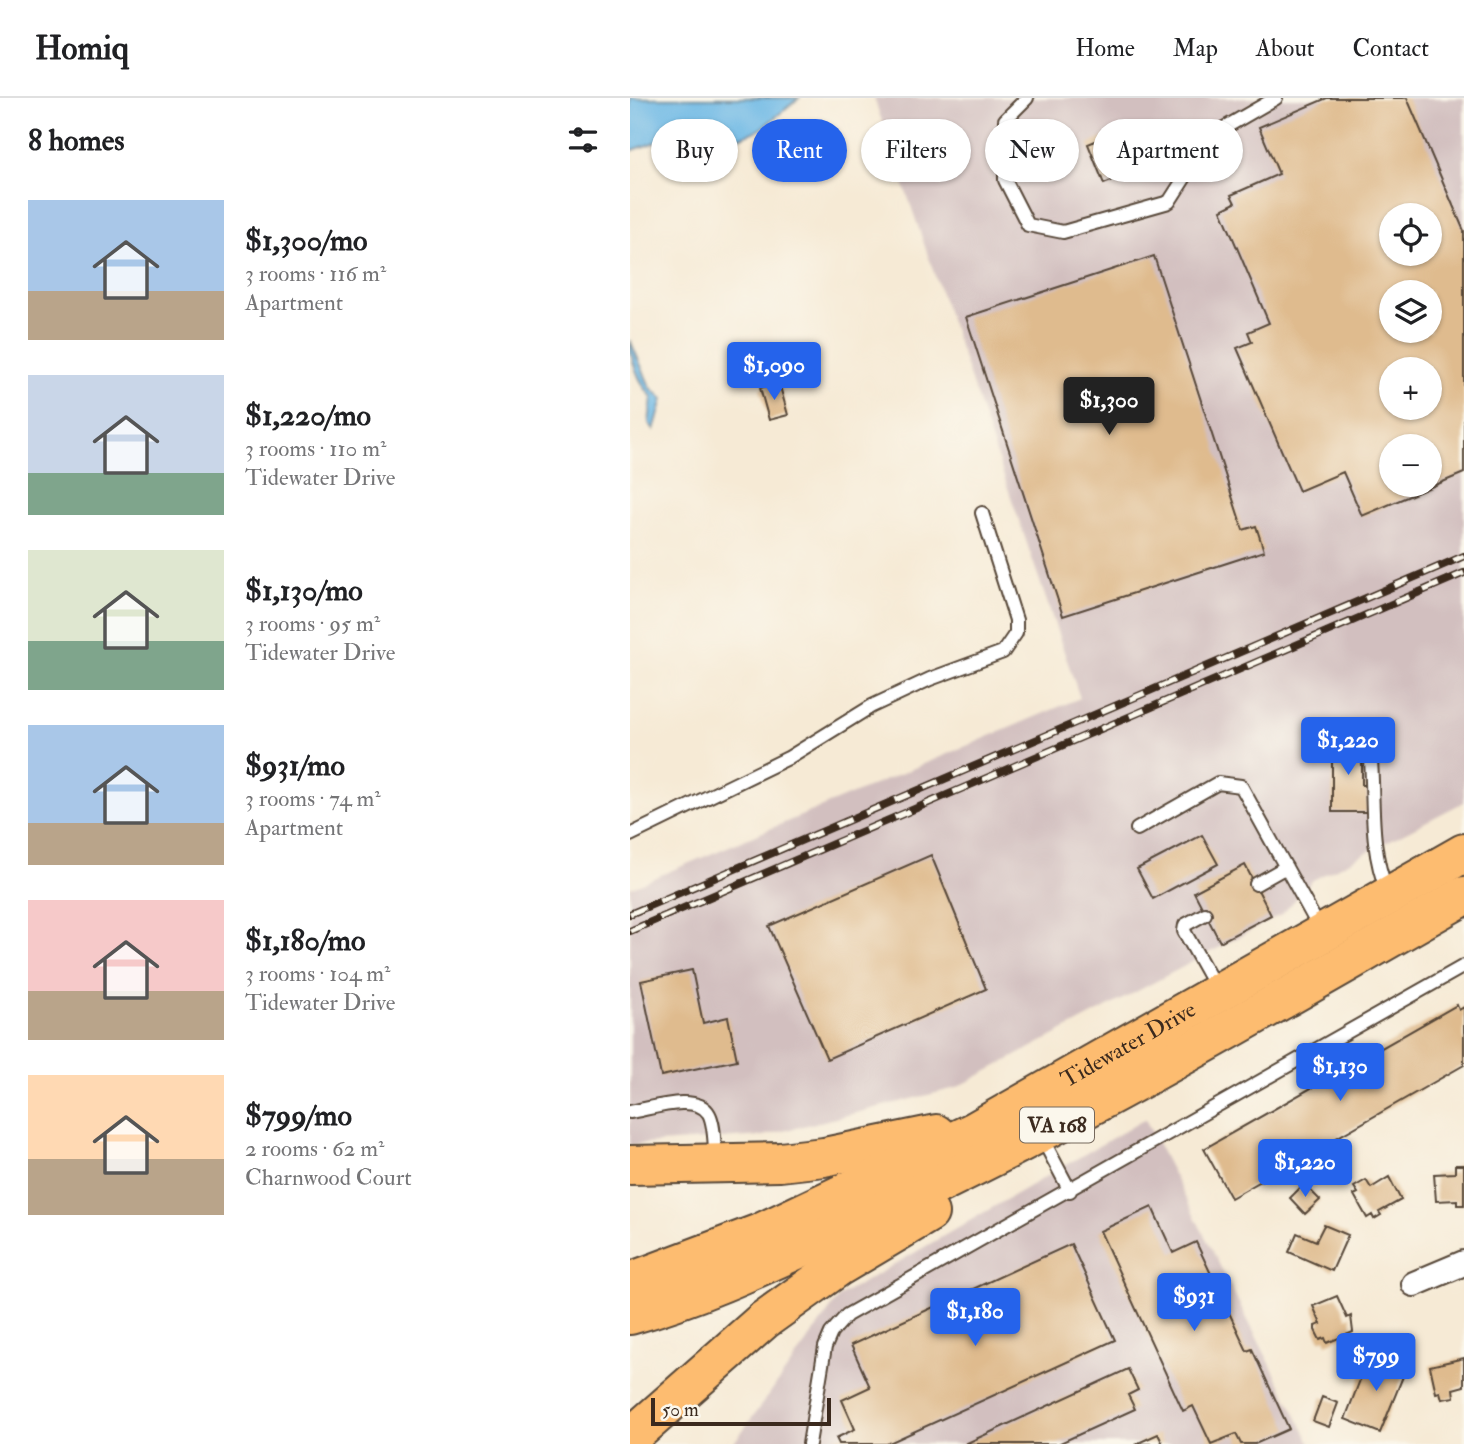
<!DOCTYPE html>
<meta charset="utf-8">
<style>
:root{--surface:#fff;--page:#f6f6f6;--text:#202124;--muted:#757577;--line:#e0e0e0;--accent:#2563eb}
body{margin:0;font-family:"IM FELL Double Pica",serif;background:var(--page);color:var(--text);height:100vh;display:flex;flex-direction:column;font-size:26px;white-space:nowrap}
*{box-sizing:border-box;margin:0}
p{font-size:23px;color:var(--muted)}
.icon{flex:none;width:38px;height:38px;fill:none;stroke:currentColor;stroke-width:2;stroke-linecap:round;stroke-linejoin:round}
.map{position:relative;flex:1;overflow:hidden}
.drawer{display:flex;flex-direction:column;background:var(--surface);width:630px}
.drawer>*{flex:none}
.hud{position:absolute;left:21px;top:21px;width:665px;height:63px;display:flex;gap:14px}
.tools{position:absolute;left:749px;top:105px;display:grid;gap:14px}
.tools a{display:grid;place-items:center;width:63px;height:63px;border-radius:50%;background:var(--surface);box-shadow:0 2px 5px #0004;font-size:35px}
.scale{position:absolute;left:21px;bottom:18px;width:180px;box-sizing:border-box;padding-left:7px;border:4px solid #3b2a1e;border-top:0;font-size:19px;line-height:24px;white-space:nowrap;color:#3b2a1e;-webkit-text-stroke:5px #fbf7ec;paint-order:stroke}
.price{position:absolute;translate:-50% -60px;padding:0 16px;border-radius:7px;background:var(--accent);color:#fff;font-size:23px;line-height:46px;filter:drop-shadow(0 2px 4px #0008)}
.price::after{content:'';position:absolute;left:50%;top:42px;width:21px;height:16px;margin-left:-10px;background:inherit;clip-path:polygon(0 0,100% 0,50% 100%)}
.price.selected{background:#222;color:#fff}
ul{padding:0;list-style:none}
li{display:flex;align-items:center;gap:21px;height:175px;padding:0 28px}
li span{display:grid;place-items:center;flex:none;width:196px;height:140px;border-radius:0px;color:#555}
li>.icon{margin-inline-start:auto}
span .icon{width:84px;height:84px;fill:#fffc;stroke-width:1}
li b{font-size:30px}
h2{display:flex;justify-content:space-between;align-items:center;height:84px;padding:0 28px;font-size:30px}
.tag{padding:0 24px;border-radius:32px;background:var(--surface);box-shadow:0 2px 5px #0004;font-size:24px;line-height:63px}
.tag.selected{background:var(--accent);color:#fff}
header{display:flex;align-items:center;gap:42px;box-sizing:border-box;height:98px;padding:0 35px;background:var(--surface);border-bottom:2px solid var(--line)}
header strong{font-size:33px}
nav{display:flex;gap:38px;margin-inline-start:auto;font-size:24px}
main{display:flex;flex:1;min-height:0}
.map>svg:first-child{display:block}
.industrial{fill:#d2bfbf;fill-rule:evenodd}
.water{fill:#6bb7e5;stroke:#537082;stroke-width:2}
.building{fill:#dfbb8e;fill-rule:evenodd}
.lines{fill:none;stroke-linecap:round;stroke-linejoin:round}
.service-casing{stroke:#574739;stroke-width:16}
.minor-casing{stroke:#574739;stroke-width:28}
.trunk-casing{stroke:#574739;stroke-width:42}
.service{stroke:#fff;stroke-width:12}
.minor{stroke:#fff;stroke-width:24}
.trunk{stroke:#fdbc70;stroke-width:38}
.rail-casing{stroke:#3b2a1e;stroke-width:8}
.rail{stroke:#fbf7ec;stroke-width:5;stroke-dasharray:16;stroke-linecap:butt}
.labels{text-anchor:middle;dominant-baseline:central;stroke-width:6;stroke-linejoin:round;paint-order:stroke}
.shield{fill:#fbf7ec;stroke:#75685c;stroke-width:2}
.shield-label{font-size:21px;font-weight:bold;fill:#3b2a1e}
.street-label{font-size:23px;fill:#3b2a1e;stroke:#fbf7ec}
</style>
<header>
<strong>Homiq</strong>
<nav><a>Home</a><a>Map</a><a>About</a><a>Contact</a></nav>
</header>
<main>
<section class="drawer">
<h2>8 homes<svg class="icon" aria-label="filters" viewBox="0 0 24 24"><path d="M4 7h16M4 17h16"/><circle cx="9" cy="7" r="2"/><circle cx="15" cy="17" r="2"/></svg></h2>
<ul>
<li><span style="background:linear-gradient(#a9c7e8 65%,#b9a48a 0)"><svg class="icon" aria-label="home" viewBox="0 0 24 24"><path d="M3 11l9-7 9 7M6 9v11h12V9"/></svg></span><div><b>$1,300/mo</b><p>3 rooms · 116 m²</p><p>Apartment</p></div></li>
<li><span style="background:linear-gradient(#c9d6e8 70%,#7fa58c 0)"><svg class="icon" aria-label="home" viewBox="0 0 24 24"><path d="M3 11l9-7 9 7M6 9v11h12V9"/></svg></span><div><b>$1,220/mo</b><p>3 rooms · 110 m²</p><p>Tidewater Drive</p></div></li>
<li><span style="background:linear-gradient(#dfe7d0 65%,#7fa58c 0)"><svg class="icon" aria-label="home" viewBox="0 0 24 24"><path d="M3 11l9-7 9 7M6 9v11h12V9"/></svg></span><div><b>$1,130/mo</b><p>3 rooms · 95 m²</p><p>Tidewater Drive</p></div></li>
<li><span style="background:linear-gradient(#a9c7e8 70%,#b9a48a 0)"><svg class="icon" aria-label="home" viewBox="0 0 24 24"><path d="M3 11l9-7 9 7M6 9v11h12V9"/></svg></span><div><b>$931/mo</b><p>3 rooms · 74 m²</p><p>Apartment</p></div></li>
<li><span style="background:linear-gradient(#f6c9c9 65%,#b9a48a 0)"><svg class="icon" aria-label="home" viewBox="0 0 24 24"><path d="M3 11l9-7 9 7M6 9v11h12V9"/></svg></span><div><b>$1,180/mo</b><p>3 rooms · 104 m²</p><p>Tidewater Drive</p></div></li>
<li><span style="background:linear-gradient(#ffd9b3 60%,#b9a48a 0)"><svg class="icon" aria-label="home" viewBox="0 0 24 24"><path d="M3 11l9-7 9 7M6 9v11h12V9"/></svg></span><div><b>$799/mo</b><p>2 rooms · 62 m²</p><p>Charnwood Court</p></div></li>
</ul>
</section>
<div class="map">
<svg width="834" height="1346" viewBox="0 0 834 1346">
<rect width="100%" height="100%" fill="#fbf7ec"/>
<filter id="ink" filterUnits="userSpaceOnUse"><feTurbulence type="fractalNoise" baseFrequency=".0143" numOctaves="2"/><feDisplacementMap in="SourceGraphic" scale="14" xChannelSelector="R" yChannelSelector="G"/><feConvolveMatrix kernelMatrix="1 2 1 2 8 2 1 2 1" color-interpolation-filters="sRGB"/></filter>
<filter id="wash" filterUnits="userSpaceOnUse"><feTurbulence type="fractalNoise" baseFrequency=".00686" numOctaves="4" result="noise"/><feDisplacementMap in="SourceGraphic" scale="28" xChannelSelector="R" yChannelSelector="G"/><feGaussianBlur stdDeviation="1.57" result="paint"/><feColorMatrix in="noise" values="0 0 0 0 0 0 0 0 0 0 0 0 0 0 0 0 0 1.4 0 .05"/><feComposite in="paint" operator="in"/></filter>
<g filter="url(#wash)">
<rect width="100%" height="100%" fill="#f6ead5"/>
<!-- industrial -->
<path class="industrial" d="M 244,0 L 834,0 L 834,704 L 683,782 L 652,816 L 326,990 L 133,1038 L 0,1047 L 0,790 L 450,600 ZM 761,117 L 800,117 L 800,156 L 761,156 ZM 761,194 L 800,194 L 800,233 L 761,233 ZM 761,271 L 800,271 L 800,310 L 761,310 ZM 761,348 L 800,348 L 800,387 L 761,387 Z
M 515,1021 L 681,1346 L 103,1346 L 210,1198 Z"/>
<!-- water -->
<path class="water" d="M 0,0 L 169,0 L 131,31 L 103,42 L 80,25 L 0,53 Z
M 0,242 L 20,289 L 33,301 L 24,332 L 19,325 L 22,299 C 9,285 0,261 0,242 Z"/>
<g id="blocks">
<!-- building -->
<path class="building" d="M 697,0 L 777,0 L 834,133 L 834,375 L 732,418 L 713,374 L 669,393 L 607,250 L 622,244 L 618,234 L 639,225 L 591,112 L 605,105 L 601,97 L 649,76 L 629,29 ZM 761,117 L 800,117 L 800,156 L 761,156 ZM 761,194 L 800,194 L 800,233 L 761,233 ZM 761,271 L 800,271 L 800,310 L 761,310 ZM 761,348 L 800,348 L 800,387 L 761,387 Z
M 499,29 L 516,69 L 474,86 L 458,46 Z
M 524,158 L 613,432 L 626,428 L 634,453 L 433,518 L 336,219 Z
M 149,285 L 158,317 L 139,322 L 130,290 Z
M 702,642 L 732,642 L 732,687 L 737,687 L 737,714 L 702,714 Z
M 572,737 L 588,766 L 523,801 L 507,771 Z
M 301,757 L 356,891 L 197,961 L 139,828 Z
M 615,767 L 641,817 L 590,844 L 564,794 Z
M 62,872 L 73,925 L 98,919 L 107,962 L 31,978 L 11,883 Z
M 827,907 L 829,912 L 834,909 L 834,967 L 601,1100 L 574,1051 Z
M 825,1067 L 834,1067 L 834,1107 L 827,1107 L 827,1102 L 806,1103 L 804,1076 L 825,1075 Z
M 759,1079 L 771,1102 L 749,1114 L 751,1117 L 744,1121 L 742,1117 L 737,1120 L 724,1097 L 728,1095 L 724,1089 L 736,1082 L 741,1090 Z
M 674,1086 L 690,1102 L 675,1116 L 660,1100 Z
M 522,1109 L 543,1155 L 566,1144 L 617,1253 L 622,1251 L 659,1331 L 625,1346 L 611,1346 L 606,1336 L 581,1346 L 563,1308 L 553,1313 L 470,1133 Z
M 694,1127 L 718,1137 L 702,1173 L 659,1154 L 667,1135 L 686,1143 Z
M 441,1146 L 485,1242 L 257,1346 L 209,1346 L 206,1340 L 225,1331 L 212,1302 L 240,1289 L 221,1247 Z
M 707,1198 L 717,1220 L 721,1218 L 723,1234 L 697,1245 L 695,1240 L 690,1242 L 685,1232 L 685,1228 L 691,1226 L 683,1208 Z
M 740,1256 L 763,1265 L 765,1262 L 770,1264 L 769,1268 L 776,1271 L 750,1335 L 715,1321 Z
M 834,1260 L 834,1288 L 823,1291 L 824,1299 L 812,1301 L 810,1294 L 806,1295 L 800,1268 Z
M 498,1271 L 508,1292 L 498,1297 L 505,1311 L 428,1346 L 335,1346 Z
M 692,1299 L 708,1305 L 699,1329 L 683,1323 Z
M 528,1336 L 533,1346 L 506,1346 Z"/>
</g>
</g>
<g filter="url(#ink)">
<use href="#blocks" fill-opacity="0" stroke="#574739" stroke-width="2"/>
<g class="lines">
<!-- service casing -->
<g class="service-casing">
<path id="service" d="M 397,0 L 375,22 L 375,82 L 398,127 L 433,134 L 539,104 L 582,37 L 646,0
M 740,649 C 745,698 738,746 757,793
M 507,731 L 588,685 L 611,688 L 690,831
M 0,737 L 158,660 L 242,608 L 300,581 L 373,554 L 386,535 L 386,522 L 352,415
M 626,786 L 656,769
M 575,816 L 555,827 L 554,833 L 586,890
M 0,1014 C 20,1011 67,994 79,1016 C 85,1027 84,1047 86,1060
M 412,1040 L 440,1093
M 179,1346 L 195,1249 L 201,1235 L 217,1217 L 834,868"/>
</g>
<!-- minor casing -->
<g class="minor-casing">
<path id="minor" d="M 784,1186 L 834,1165"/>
</g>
<!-- trunk casing -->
<g class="trunk-casing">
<g id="trunk">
<path d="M 0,1067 L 150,1064 L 194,1059 L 306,1036"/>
<path id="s1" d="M 0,1184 L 130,1135 L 343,1034 L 834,755"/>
<path d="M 0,1217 C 73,1197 142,1163 210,1132 C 426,1036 629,914 834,798"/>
<path d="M 0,1340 L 134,1222 L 208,1169 L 299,1115"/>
</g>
</g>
<!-- service -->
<use href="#service" class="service"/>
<!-- minor -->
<use href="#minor" class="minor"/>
<!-- trunk -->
<use href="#trunk" class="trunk"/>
<!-- rail casing -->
<g class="rail-casing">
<path id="rail" d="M 0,816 L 834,458
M 0,833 L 834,475"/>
</g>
<!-- rail -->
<use href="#rail" class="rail"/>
</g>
</g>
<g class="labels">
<!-- shield labels -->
<rect class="shield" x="390" y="1009.5" width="74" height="35" rx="5"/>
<g class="shield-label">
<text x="427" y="1027">VA 168</text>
</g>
<!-- street labels -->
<g class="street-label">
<text stroke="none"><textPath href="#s1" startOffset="553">Tidewater Drive</textPath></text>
</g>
</g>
</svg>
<div class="tools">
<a><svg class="icon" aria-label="locate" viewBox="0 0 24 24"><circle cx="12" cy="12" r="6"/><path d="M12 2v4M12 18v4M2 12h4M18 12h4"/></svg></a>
<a><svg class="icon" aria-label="layers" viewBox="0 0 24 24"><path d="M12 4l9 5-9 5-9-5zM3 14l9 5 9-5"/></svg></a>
<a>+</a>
<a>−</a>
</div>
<div class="scale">50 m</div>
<b class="price" style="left:144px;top:304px">$1,090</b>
<b class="price selected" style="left:479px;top:339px">$1,300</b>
<b class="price" style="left:718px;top:679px">$1,220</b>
<b class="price" style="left:710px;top:1005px">$1,130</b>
<b class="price" style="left:675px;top:1101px">$1,220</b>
<b class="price" style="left:564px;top:1235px">$931</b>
<b class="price" style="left:345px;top:1250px">$1,180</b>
<b class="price" style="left:746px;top:1295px">$799</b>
<div class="hud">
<a class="tag">Buy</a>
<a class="tag selected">Rent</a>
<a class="tag">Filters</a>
<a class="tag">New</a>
<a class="tag">Apartment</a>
</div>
</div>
</main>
